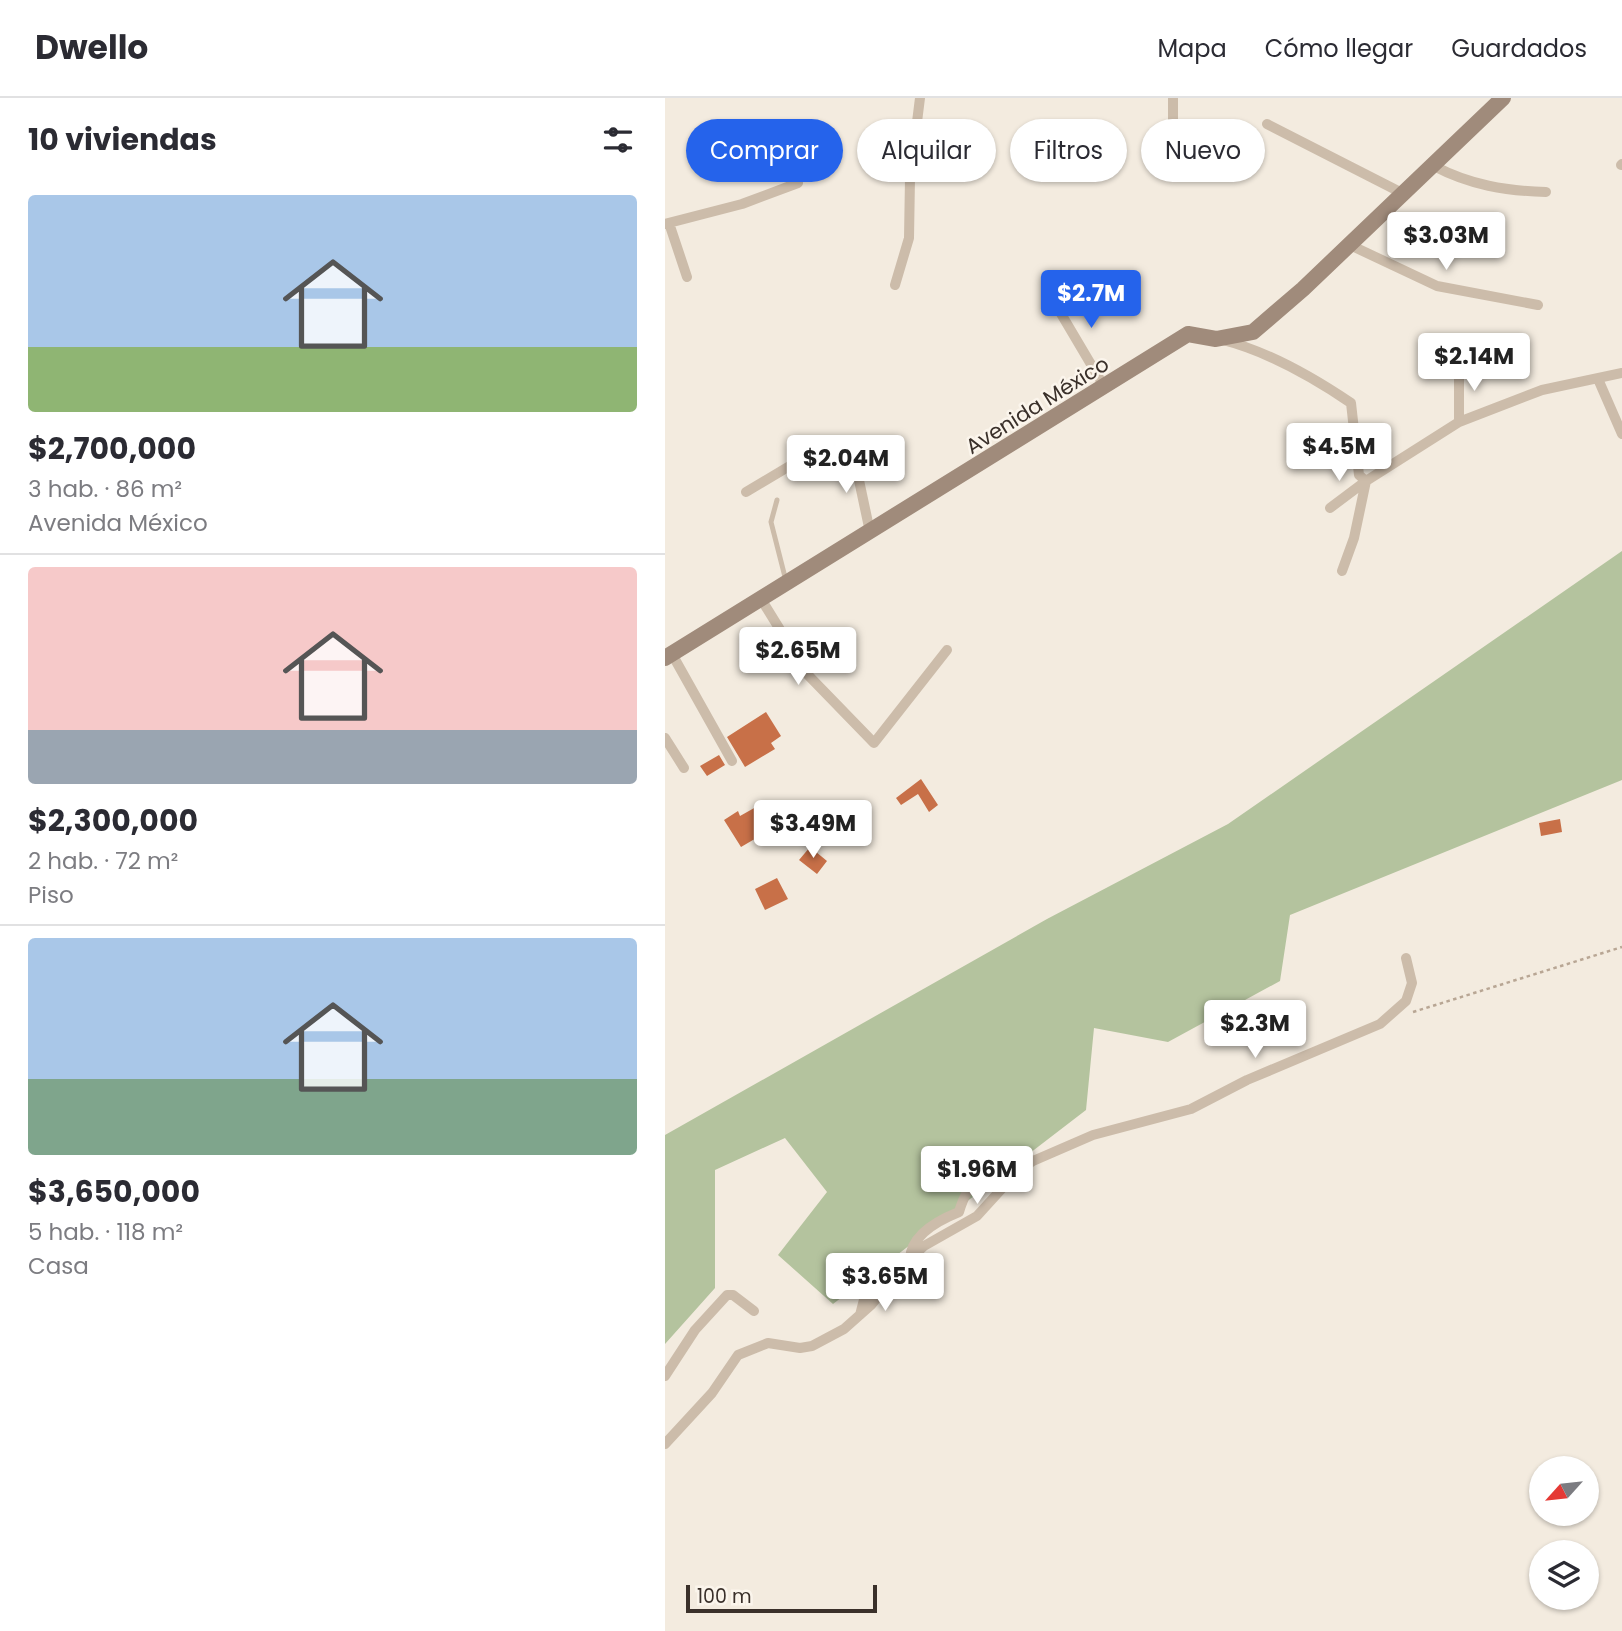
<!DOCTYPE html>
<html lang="es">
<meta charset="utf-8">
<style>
:root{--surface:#fff;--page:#f7f7f7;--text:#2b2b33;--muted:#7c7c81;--line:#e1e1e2;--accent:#2563eb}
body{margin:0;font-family:Poppins,sans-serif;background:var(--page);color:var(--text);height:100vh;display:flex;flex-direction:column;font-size:26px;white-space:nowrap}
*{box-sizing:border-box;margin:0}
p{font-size:23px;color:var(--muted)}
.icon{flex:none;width:38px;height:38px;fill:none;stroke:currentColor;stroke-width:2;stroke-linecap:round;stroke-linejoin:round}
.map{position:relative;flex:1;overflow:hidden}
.drawer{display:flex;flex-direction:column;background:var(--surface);width:665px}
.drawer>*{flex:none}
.top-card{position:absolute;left:21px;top:21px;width:665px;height:63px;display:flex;gap:14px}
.needle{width:46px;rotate:243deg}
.fabs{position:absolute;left:864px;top:1358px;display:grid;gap:14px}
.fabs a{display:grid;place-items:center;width:70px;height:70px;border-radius:50%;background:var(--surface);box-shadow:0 2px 5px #0004;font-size:35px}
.scale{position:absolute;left:21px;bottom:18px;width:191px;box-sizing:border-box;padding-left:7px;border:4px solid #3a302a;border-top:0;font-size:19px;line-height:24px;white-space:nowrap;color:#3a302a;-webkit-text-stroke:5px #fbf5ec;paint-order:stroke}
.price{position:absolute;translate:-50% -60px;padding:0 16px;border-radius:7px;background:#fff;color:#222;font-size:23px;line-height:46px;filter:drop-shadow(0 2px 4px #0008)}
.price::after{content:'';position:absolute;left:50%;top:42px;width:21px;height:16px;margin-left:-10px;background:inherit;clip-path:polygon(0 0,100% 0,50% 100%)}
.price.selected{background:var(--accent);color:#fff}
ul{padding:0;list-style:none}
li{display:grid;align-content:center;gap:14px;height:371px;padding:0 28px}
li+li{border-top:2px solid var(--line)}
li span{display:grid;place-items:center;height:217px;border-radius:7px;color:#555}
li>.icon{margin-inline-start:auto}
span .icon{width:126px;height:126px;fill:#fffc;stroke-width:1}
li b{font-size:30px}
h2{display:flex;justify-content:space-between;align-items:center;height:84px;padding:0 28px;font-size:30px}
.tag{padding:0 24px;border-radius:32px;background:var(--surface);box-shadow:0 2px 5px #0004;font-size:24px;line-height:63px}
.tag.selected{background:var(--accent);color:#fff}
header{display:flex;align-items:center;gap:42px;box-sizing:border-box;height:98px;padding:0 35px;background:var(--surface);border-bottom:2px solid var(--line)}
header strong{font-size:33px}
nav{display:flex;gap:38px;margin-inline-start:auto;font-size:24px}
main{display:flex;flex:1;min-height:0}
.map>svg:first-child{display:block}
.green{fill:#b4c39e}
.building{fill:#c87048}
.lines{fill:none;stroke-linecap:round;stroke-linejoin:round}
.path{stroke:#b8a694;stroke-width:2.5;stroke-dasharray:3.5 3.5;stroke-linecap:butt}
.service{stroke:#ccbcaa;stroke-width:5}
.minor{stroke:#ccbcaa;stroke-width:10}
.secondary{stroke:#a08b7b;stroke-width:16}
.labels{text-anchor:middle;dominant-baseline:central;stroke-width:5;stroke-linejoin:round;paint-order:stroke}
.street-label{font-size:21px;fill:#3a302a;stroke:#fbf5ec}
</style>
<header>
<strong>Dwello</strong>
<nav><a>Mapa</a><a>Cómo llegar</a><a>Guardados</a></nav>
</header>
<main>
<section class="drawer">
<h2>10 viviendas<svg class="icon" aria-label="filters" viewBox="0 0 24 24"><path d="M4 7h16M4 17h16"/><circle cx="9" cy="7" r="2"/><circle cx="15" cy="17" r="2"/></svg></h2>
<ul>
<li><span style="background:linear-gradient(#a9c7e8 70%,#8fb573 0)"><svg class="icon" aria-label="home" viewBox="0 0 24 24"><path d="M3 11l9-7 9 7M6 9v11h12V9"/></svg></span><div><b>$2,700,000</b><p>3 hab. · 86 m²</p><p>Avenida México</p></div></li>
<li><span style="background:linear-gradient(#f6c9c9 75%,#9aa5b1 0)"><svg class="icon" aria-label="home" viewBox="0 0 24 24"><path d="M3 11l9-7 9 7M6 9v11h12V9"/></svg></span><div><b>$2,300,000</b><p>2 hab. · 72 m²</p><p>Piso</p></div></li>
<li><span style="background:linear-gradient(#a9c7e8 65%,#7fa58c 0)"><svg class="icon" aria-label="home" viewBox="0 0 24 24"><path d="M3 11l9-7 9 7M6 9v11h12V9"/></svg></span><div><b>$3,650,000</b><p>5 hab. · 118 m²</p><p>Casa</p></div></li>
</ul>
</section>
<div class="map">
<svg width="957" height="1533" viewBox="0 0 957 1533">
<rect width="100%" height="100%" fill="#f3ebdf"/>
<!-- green -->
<path class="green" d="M 957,453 L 957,682 L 625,817 L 615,883 L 503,944 L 429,930 L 421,1012 L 168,1206 L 113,1157 L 162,1094 L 120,1040 L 50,1072 L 50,1190 L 0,1246 L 0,1037 L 382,821 L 563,726 Z"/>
<!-- building -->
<path class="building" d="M 101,614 L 116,638 L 106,645 L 110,651 L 80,669 L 62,639 Z
M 54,657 L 60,667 L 42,678 L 35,668 Z
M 256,681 L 273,707 L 264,714 L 253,696 L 236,707 L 231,700 Z
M 91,709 L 105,732 L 76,749 L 59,722 L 73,713 L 75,718 Z
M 125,717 L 133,728 L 113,744 L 105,733 Z
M 895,721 L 897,734 L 876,738 L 874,725 Z
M 145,749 L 162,763 L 152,776 L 134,762 Z
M 112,780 L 123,801 L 100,812 L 90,791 Z"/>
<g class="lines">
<!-- path -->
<path class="path" d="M 748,914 L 957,849"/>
<!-- service -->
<path class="service" d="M 112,402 L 106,424 L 121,483"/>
<!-- minor -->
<path class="minor" d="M 508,0 L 508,57
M 602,26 L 739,96
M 956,67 L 957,66
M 769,68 C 805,87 841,93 881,94
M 4,125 L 22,179
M 0,126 L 77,106 L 133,85
M 685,147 L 772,188 L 873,207
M 230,187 L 244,140 L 245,80 L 255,0
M 382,192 L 440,290
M 558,242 C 601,253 649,280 686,305 L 694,377 L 701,383
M 794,266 L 794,324
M 933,281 L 957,336
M 81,394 L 128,366 L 188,354 L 205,434
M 665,410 L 701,383 L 794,324 L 877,292 L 957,275
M 677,473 L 689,440 L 701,383
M 96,501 L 143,577 L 209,645 L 282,552
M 7,556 L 67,663
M 0,640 L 19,670
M 245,1161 C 246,1136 274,1122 294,1114 C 307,1070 326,1073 365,1061
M 183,1165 L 187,1167 L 202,1190 L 195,1217
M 0,1278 L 30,1232 L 62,1197 L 68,1197 L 89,1213
M 0,1346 L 47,1295 L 73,1257 L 103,1245 L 135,1250 L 147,1248 L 179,1231 L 206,1207 L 236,1170 L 259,1148 L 312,1118 L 352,1074 L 368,1063 L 428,1037 L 526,1011 L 582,982 L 715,926 L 741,903 L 747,885 L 741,860"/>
<!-- secondary -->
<path class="secondary" d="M 0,560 L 523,236 L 551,241 L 588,234 L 638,191 L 838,0"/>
</g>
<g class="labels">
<!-- street labels -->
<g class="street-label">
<text transform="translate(372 307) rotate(-32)">Avenida México</text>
</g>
</g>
</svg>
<div class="fabs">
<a><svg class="needle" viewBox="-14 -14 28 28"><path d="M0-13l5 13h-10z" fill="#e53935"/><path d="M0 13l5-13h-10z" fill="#7c7c81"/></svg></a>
<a><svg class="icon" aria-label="layers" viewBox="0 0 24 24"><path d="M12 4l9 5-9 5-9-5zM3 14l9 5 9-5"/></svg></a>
</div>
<div class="scale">100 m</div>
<b class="price" style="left:781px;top:174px">$3.03M</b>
<b class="price selected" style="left:426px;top:232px">$2.7M</b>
<b class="price" style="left:809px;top:295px">$2.14M</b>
<b class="price" style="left:674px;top:385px">$4.5M</b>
<b class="price" style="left:181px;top:397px">$2.04M</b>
<b class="price" style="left:133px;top:589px">$2.65M</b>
<b class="price" style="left:148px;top:762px">$3.49M</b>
<b class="price" style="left:590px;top:962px">$2.3M</b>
<b class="price" style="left:312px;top:1108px">$1.96M</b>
<b class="price" style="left:220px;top:1215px">$3.65M</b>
<div class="top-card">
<a class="tag selected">Comprar</a>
<a class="tag">Alquilar</a>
<a class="tag">Filtros</a>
<a class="tag">Nuevo</a>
</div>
</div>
</main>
